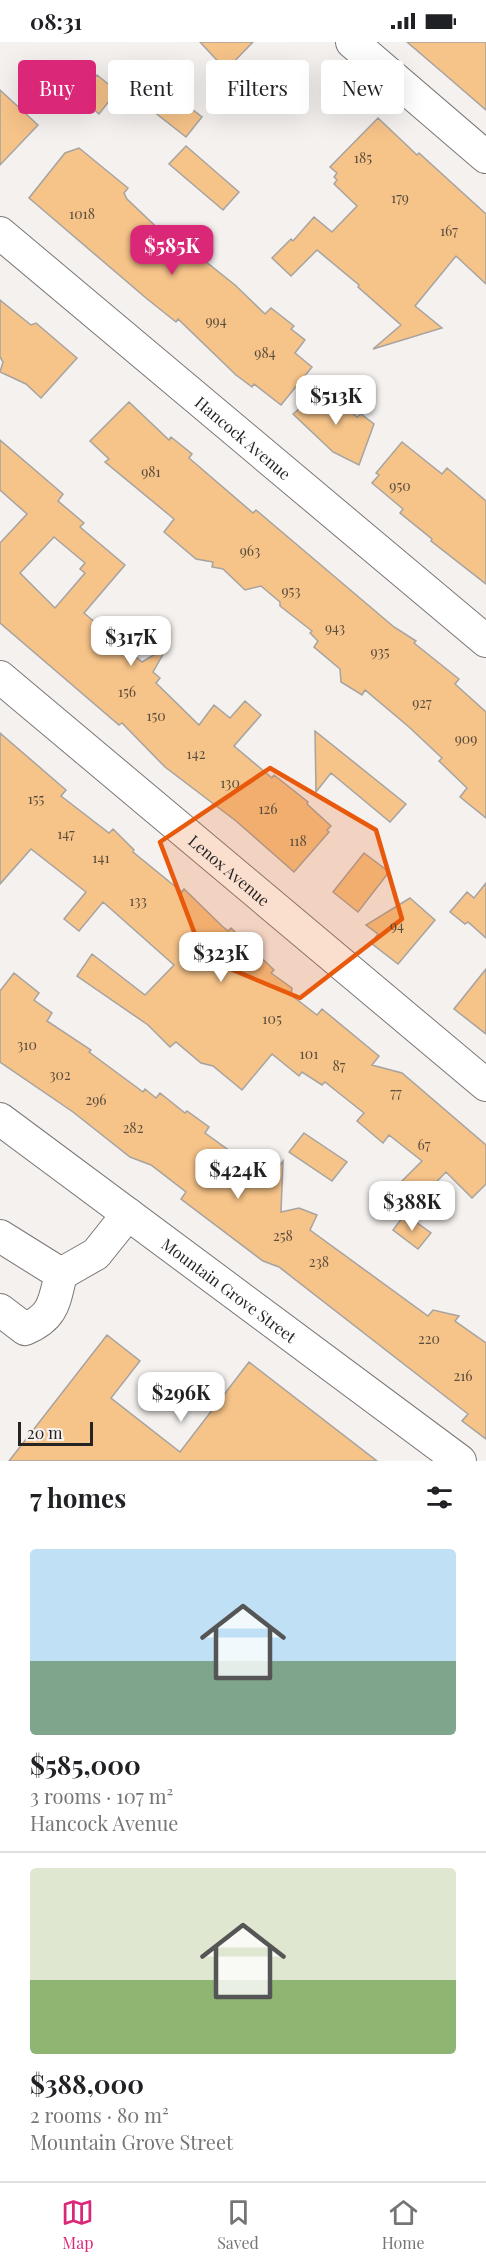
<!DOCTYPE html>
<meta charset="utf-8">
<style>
:root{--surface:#fff;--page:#f2f2f2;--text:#202124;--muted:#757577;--line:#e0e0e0;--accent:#db2777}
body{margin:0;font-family:"Playfair Display",serif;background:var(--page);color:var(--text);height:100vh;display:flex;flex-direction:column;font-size:22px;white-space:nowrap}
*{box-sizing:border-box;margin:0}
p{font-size:20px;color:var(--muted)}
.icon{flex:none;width:33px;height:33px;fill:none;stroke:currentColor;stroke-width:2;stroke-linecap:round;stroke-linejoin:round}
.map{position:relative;height:1419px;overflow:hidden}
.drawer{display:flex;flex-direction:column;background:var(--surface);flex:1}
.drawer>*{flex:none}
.hud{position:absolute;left:18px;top:18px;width:450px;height:54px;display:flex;gap:12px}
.scale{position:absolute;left:18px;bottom:15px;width:75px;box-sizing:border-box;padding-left:6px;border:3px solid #252423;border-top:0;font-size:16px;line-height:21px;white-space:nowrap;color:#252423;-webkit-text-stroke:4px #f5f1ef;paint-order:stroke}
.price{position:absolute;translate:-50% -51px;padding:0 14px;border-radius:12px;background:#fff;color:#222;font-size:20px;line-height:39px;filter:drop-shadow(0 2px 3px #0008)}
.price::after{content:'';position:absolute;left:50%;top:36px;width:18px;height:14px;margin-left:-9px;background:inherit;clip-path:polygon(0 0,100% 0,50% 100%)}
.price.active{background:var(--accent);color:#fff}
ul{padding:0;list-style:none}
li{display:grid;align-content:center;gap:12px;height:318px;padding:0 30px}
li+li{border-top:2px solid var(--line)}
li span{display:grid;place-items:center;height:186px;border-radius:6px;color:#555}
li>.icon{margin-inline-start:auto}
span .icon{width:108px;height:108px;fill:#fffc;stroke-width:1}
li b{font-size:26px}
h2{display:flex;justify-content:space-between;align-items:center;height:72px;padding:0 30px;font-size:26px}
.tag{padding:0 21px;border-radius:6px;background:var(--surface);box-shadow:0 6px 24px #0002;font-size:21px;line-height:54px}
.tag.active{background:var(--accent);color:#fff}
.status{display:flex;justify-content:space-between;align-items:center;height:42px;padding:0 30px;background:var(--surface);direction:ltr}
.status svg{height:16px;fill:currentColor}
.tabs{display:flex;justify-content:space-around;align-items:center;height:84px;border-top:2px solid var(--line);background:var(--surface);font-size:16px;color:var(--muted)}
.tabs a{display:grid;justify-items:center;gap:3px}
.tabs .active{color:var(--accent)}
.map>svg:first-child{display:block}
.building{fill:#f6c389;stroke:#a6a3a0;stroke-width:1.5;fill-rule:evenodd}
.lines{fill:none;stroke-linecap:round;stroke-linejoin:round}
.minor-casing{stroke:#7b7776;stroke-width:34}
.minor{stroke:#fff;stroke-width:32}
.marked{fill:#e8590c;fill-opacity:0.2;stroke:#e8590c;stroke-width:4.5;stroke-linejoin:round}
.labels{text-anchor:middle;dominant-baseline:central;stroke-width:6;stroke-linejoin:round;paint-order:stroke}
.number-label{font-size:14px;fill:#594c3c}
.street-label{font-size:16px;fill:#252423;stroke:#f5f1ef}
</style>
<div class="status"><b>08:31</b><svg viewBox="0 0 49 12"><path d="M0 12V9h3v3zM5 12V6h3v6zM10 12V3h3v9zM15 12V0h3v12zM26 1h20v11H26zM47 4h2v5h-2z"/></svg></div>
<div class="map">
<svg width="486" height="1419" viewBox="0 0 486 1419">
<rect width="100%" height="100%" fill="#f5f1ef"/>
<!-- building -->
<path class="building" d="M 200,0 L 253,0 L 226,28 Z
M 407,0 L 486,0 L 486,68 L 442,30 Z
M 146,32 L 172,57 L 175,54 L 202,75 L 186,95 L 149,66 L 147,68 L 128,50 Z
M 97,33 L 117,49 L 99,72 L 79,55 Z
M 0,48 L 38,83 L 0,123 Z
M 378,76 L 417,113 L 419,111 L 486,172 L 486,242 L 456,214 L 415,264 L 442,286 L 373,307 L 401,283 L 358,245 L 359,243 L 317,208 L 291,234 L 272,216 L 291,197 L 293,199 L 314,175 L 332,190 L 357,164 L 334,142 L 337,138 L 334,135 L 337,131 L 330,125 Z
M 186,104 L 239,150 L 223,168 L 169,122 Z
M 79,106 L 128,146 L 124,151 L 127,157 L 190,217 L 195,211 L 235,243 L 265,272 L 271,266 L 294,284 L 291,287 L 305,298 L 295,311 L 312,325 L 281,363 L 254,342 L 252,345 L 236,333 L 178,277 L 176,280 L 146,256 L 29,156 L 65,111 Z
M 0,258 L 31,283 L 36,281 L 77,316 L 41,356 L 26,342 L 0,330 L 3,320 L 0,315 Z
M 325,346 L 357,375 L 361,372 L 374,382 L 359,423 L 333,410 L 293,372 Z
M 129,360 L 169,398 L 171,395 L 192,412 L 189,416 L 253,471 L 256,468 L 394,585 L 416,599 L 414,601 L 459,637 L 455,642 L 486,670 L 486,776 L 460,755 L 467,746 L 439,719 L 442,716 L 409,685 L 365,648 L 362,653 L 341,640 L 340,627 L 314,605 L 318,599 L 310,591 L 312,589 L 280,564 L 280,560 L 261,544 L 245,548 L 223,527 L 212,525 L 213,520 L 196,517 L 164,490 L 174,477 L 105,420 L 109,417 L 90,399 Z
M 0,398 L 63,452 L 58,459 L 84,481 L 80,485 L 125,523 L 84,571 L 142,620 L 167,605 L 153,630 L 160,636 L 156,641 L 199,683 L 214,663 L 230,676 L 245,659 L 261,673 L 234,704 L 272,736 L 274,733 L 308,760 L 307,762 L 331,784 L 327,788 L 329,790 L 294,830 L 236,779 L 165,725 L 122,681 L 119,683 L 0,581 L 0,501 L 27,472 L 0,448 ZM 54,495 L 85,521 L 80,527 L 85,531 L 55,566 L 20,531 Z
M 402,400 L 442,432 L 447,426 L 486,459 L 486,542 L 431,499 L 432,497 L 400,471 L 403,467 L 372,441 L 379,433 L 376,431 Z
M 315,689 L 406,762 L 390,780 L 331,731 L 316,750 Z
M 0,691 L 66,748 L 61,754 L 109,791 L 113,787 L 134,808 L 133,810 L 182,850 L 184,847 L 222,884 L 228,889 L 231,886 L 274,928 L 271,931 L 292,946 L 291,953 L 317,973 L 322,967 L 379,1014 L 372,1023 L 402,1031 L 486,1103 L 486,1142 L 472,1156 L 446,1130 L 407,1170 L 389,1152 L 422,1119 L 389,1093 L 383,1101 L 357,1079 L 364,1071 L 325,1040 L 322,1043 L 302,1030 L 299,1034 L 272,1012 L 242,1048 L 213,1024 L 201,1021 L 176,1000 L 170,1005 L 148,983 L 77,934 L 92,912 L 145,953 L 174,923 L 103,860 L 79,889 L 64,877 L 86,850 L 31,807 L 0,842 Z
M 364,811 L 389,830 L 358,870 L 333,850 Z
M 486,841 L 486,896 L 468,880 L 465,882 L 450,870 L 467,850 L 474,856 Z
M 410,856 L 435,878 L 398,922 L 371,901 L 378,892 L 366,883 Z
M 486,927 L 486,992 L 454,967 Z
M 14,931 L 39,951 L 34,958 L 52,971 L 47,979 L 91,1008 L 89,1010 L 143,1050 L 145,1047 L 156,1056 L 160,1051 L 185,1071 L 187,1069 L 209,1085 L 205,1091 L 269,1137 L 283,1119 L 281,1170 L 299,1166 L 317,1173 L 310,1188 L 428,1274 L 433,1268 L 459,1274 L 455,1279 L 486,1301 L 486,1397 L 462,1379 L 468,1372 L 279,1225 L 263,1219 L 181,1157 L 186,1150 L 151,1123 L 130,1115 L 73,1070 L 0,1020 L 0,949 Z
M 304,1091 L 347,1120 L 332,1139 L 289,1110 Z
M 405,1172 L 431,1191 L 418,1207 L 393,1188 Z
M 107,1293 L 140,1319 L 111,1356 L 180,1410 L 249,1320 L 377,1419 L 9,1419 Z"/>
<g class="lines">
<!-- minor casing -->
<g class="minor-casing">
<g id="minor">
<path d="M 352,0 L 486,115"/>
<path id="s1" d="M 0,191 L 486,599"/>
<path id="s2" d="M 0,635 L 486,1043"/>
<path id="s3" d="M 0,1077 L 460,1419"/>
<path d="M 0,1194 L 61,1232 L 96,1212 L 128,1172"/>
<path d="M 0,1268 L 25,1287 C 54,1275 54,1260 61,1232"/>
</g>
</g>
<!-- minor -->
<use href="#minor" class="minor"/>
</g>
<!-- marked area -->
<path class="marked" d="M 270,726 L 376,788 L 402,877 L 300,956 L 204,916 L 160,800 Z"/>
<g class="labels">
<!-- number labels -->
<g class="number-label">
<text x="363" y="115">185</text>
<text x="400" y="155">179</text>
<text x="82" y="171">1018</text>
<text x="449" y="188">167</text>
<text x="216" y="278">994</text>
<text x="265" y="310">984</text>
<text x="151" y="429">981</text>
<text x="400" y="443">950</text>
<text x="250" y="508">963</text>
<text x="291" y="548">953</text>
<text x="335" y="585">943</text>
<text x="380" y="609">935</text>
<text x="127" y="649">156</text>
<text x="422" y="660">927</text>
<text x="156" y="673">150</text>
<text x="466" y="696">909</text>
<text x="196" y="711">142</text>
<text x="230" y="740">130</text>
<text x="36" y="756">155</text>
<text x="268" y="766">126</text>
<text x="66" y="791">147</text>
<text x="298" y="798">118</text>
<text x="101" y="815">141</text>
<text x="138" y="858">133</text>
<text x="397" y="883">94</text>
<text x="272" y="976">105</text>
<text x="27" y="1002">310</text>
<text x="309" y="1011">101</text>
<text x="339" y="1023">87</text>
<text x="60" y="1032">302</text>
<text x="396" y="1050">77</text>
<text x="96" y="1057">296</text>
<text x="133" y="1085">282</text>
<text x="424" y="1102">67</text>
<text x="283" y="1193">258</text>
<text x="319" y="1219">238</text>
<text x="429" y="1296">220</text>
<text x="463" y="1333">216</text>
</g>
<!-- street labels -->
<g class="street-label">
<text stroke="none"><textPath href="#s1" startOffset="318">Hancock Avenue</textPath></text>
<text stroke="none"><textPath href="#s2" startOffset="300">Lenox Avenue</textPath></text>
<text stroke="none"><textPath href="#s3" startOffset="286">Mountain Grove Street</textPath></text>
</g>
</g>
</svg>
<div class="scale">20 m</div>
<b class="price active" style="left:172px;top:234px">$585K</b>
<b class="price" style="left:336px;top:384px">$513K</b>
<b class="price" style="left:131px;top:625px">$317K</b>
<b class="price" style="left:221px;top:941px">$323K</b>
<b class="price" style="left:238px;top:1158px">$424K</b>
<b class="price" style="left:412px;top:1190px">$388K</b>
<b class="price" style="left:181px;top:1381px">$296K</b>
<div class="hud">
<a class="tag active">Buy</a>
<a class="tag">Rent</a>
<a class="tag">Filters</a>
<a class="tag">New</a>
</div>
</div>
<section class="drawer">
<h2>7 homes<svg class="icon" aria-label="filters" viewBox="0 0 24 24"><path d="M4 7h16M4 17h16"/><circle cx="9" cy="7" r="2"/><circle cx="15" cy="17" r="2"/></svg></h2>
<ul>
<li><span style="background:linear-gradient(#bfe0f5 60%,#7fa58c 0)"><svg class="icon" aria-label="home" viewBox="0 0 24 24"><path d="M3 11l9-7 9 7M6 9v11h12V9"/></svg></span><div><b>$585,000</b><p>3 rooms · 107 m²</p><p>Hancock Avenue</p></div></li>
<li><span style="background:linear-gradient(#dfe7d0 60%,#8fb573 0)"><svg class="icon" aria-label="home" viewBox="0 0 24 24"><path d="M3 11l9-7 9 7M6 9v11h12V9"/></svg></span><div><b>$388,000</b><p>2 rooms · 80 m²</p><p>Mountain Grove Street</p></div></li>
</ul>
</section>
<nav class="tabs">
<a class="active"><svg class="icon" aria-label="map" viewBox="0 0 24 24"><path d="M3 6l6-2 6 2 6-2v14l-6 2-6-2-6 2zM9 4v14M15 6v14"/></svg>Map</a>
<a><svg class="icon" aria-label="saved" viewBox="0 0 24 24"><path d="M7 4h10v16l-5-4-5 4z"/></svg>Saved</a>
<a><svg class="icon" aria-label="home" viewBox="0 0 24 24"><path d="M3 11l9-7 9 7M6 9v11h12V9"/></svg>Home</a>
</nav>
